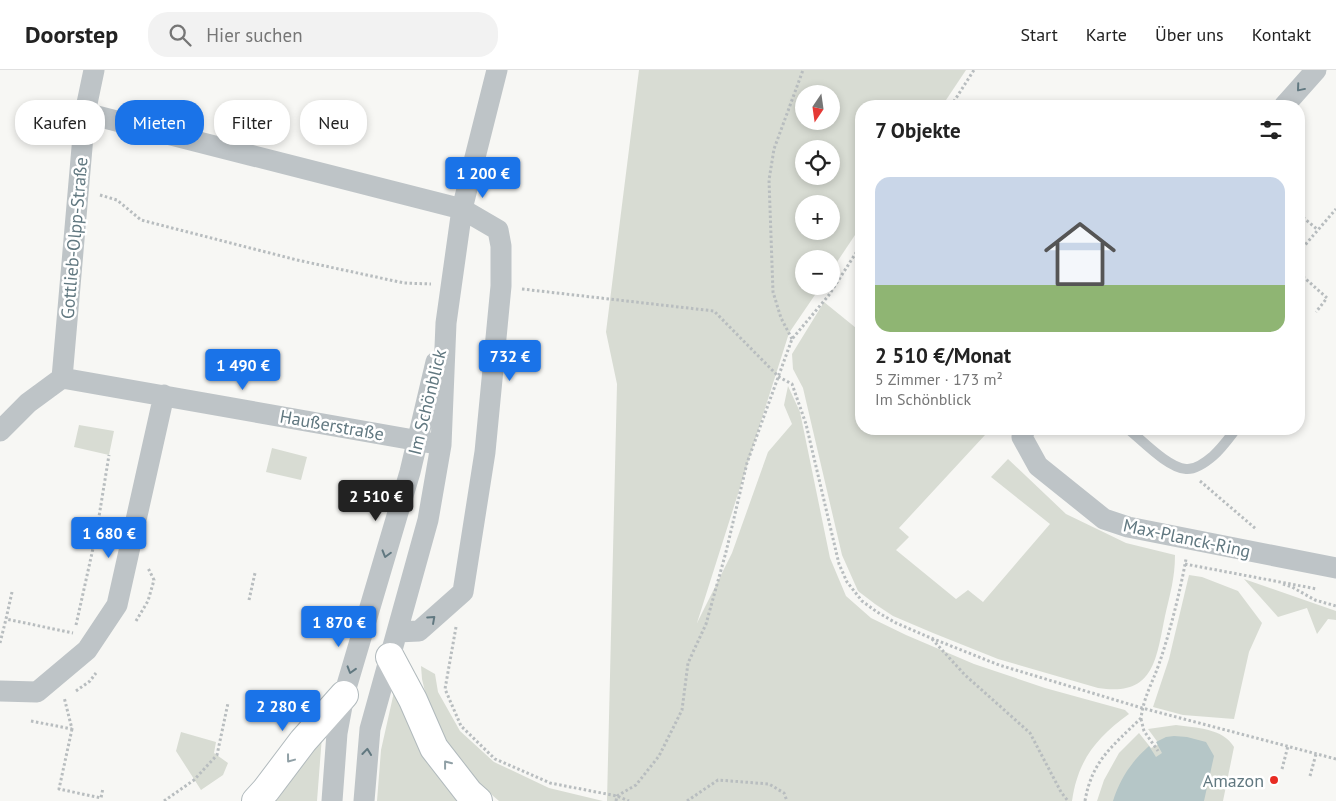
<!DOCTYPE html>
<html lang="de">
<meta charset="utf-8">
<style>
:root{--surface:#fff;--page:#f2f2f2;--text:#222;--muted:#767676;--line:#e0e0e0;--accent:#1a73e8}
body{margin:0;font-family:"PT Sans",sans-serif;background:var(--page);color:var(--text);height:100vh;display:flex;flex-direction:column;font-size:19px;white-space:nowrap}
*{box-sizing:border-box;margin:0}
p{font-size:16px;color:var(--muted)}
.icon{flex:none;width:28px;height:28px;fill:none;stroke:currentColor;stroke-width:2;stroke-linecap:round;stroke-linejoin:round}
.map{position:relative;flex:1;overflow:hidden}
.drawer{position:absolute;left:855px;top:30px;width:450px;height:335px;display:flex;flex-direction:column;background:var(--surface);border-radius:20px;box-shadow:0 2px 8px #0003}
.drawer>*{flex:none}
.hud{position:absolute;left:15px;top:30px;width:475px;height:45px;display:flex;gap:10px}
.needle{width:32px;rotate:193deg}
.fabs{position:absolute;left:795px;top:15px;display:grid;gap:10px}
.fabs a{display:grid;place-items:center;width:45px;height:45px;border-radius:50%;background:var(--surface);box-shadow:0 2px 8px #0003;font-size:25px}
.price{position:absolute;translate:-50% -42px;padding:0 11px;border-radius:5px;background:var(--accent);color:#fff;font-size:16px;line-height:32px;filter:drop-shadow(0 1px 2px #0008)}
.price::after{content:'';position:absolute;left:50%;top:30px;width:15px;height:11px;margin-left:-8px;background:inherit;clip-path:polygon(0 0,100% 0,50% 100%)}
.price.current{background:#222;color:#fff}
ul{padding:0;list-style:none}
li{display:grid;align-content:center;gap:10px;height:265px;padding:0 20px}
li+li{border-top:1px solid var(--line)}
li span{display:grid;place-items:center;height:155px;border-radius:15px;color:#555}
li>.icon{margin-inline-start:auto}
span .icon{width:90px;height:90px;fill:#fffc;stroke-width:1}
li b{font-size:21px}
h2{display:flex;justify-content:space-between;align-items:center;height:60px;padding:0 20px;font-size:21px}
.chip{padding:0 18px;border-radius:20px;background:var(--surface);box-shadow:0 2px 8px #0003;font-size:18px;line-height:45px}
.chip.current{background:var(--accent);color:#fff}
header{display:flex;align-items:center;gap:30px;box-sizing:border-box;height:70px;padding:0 25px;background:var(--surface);border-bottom:1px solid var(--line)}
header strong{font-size:24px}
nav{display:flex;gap:28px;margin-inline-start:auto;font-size:18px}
.search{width:350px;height:45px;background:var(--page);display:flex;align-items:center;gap:12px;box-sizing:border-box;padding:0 18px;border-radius:20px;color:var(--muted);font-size:19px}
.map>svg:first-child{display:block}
.green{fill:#d8dcd3;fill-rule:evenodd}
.water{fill:#b5c6c7}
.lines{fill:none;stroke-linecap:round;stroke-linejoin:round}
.secondary-casing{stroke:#b0b9bc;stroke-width:30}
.path{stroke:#b8bdbf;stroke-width:3;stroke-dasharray:2.5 2.5;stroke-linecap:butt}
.lane{stroke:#bec4c7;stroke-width:10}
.street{stroke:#bec4c7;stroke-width:21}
.secondary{stroke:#fff;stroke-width:28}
.oneway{stroke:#617880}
.oneway2{stroke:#90a0a6}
.poi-dot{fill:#e82c23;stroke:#fff;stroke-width:2}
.labels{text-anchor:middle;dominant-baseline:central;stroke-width:5;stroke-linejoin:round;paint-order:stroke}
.street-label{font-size:18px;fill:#617880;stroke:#fff}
.poi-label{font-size:18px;fill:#617880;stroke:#fff;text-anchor:end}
</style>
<header>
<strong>Doorstep</strong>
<div class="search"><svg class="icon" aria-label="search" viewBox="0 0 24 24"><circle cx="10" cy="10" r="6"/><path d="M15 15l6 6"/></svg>Hier suchen</div>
<nav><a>Start</a><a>Karte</a><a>Über uns</a><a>Kontakt</a></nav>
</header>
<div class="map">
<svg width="1336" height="731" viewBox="0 0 1336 731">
<rect width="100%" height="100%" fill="#f7f7f4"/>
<!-- green -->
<path class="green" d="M 639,0 L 966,0 L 942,36 L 861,36 L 861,156 L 831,201 L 831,189 L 804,189 L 804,216 L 821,216 L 789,263 L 697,553 L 732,483 L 768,382 L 792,354 L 784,335 L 788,316 L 800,342 L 830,488 L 846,526 L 871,548 L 906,565 L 974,594 L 1045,618 L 1125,640 L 1129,644 C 1096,668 1078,690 1072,731 L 607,731 L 617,314 L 606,262 ZM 804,24 L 831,24 L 831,51 L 804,51 ZM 804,79 L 831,79 L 831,106 L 804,106 ZM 804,134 L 831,134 L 831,161 L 804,161 Z
M 824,232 L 861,262 L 861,359 L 977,359 L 985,365 L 899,458 L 909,467 L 896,480 L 956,529 L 968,520 L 983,532 L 1050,454 L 991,407 L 1008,389 L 1066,444 L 1126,473 L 1175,485 C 1175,508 1170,524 1165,546 C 1156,590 1154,627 1098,618 L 998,589 L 933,563 L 893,546 L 875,534 L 858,521 L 842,485 L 803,318 L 793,299 L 792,284 Z
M 79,355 L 114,361 L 109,385 L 74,377 Z
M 272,378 L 307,387 L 301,410 L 266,402 Z
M 1189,505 L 1202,507 L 1238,521 L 1262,553 L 1249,582 L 1234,649 L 1183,645 L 1153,637 L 1169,589 Z
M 1244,509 L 1336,541 L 1336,550 L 1328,549 L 1317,564 L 1307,538 L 1278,547 Z
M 421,596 L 435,604 L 438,622 L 460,661 L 494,692 L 549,718 L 603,731 L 499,731 L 471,707 L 441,666 L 426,626 L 422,609 Z
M 394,622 L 463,731 L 377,731 L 381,680 Z
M 1176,655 C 1196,658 1223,658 1234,677 L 1223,731 L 1097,731 L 1104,710 L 1119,683 L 1139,663 L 1151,678 L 1159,674 L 1148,659 Z
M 181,662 L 216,672 L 214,683 L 228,693 L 223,705 L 201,720 L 176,681 Z
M 322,666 L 317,731 L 268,731 Z"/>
<!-- water -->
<path class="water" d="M 1174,666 L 1187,667 L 1206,672 L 1214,686 L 1204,731 L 1113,731 C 1120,709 1131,692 1149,676 L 1156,687 L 1162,683 L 1156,672 L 1166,667 Z"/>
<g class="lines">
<!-- secondary casing -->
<g class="secondary-casing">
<path id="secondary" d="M 390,587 L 413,630 L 434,678 L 469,723 L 478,731
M 256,731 L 266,720 L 303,671 L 344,625"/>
</g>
<!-- path -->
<path class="path" d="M 951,36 L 974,0
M 100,125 L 117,130 L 141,150 L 297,190 L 404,213 L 431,214
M 1299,144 L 1318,160
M 1299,182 L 1336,139
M 1299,203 L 1327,228 L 1316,242
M 522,219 L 714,241 L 779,307 L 792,314 L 806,354 L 839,494 L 847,512 L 862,531 L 877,542 L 896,553 L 931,568 L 999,595 L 1142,638 L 1336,689
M 792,269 L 781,248 L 773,222 L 769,110 L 774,79 L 803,0
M 1200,411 L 1256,459
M 96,465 L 109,385
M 1185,494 L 1317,519
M 1283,514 L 1292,517 L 1315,530 L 1336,536
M 12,522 L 6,549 L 73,563
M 249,530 L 255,503
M 136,551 L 148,531 L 154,510 L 148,498
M 76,555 L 96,465 L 112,468
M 456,557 L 445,619 L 461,656 L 495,689 L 550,713 L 617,726 L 629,731
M 932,569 L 965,605 L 1030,663 L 1061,722 L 1068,731
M 0,573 L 6,549
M 76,621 L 90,611 L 96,603
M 1141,649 L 1144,661 L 1158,681
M 31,651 L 72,659 L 64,627
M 72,659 L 59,719 L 101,728 L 103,718
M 1282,699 L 1288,676
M 1310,706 L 1316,684
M 164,731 L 194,710 L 217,685 L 228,633
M 616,731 L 617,726 L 636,715 L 659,686 L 682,640 L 688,593 L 706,554 L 726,482 L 747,393 L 792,269 L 829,225 L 861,175
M 687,731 L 718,710 L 769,714 L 784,723 L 787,731
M 1085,731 C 1092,690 1113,676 1141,648 C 1144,626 1152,614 1159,594 C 1170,562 1180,522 1186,489"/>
<!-- lane -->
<path class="lane" d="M 1128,359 C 1142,370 1168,398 1186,399 C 1195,400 1206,392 1213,386 C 1222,378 1229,368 1236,359"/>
<!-- street -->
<path class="street" d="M 1284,36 L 1316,0
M 85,43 L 462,139 L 498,160 L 501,176 L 501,216 L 485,382 L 463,522 L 419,561 L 397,562
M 62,308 L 85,43 L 94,0
M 1025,359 L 1022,367 L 1038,396 L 1104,449 L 1128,457 L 1336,498
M 0,361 L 28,333 L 62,308 L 431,373
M 0,621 L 37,622 L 87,580 L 117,535 L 164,325
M 332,731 L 337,663 L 344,625 L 410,402 L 436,292
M 364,731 L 370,659 L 428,450 L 441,375 L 446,253 L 462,139 L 497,0"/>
<!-- secondary -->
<use href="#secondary" class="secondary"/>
</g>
<!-- one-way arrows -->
<defs><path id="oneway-chevron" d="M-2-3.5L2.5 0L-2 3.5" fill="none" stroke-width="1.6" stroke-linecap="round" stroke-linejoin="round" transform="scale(1.25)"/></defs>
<g class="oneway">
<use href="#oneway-chevron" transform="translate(1300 18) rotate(130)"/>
<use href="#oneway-chevron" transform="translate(386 484) rotate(106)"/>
<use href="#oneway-chevron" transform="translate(432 549) rotate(-42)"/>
<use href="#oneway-chevron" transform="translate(351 600) rotate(107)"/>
<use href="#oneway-chevron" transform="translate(367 682) rotate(-84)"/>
</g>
<g class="oneway2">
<use href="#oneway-chevron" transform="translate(290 689) rotate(127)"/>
<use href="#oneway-chevron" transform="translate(447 694) rotate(-128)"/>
</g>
<!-- markers -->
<circle class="poi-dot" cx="1274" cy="710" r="5"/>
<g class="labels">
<!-- street labels -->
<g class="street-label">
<text transform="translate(74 168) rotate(-85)">Gottlieb-Olpp-Straße</text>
<text transform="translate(427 332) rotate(-76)">Im Schönblick</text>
<text transform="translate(332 355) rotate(10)">Haußerstraße</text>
<text transform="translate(1187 468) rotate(12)">Max-Planck-Ring</text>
</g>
<!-- poi labels -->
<g class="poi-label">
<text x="1264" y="710">Amazon</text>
</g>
</g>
</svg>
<div class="fabs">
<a><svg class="needle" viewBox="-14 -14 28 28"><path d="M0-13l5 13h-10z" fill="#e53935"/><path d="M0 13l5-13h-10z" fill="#767676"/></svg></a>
<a><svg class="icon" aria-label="locate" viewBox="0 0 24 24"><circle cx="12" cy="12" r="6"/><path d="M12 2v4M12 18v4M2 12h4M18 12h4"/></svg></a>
<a>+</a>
<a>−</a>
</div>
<b class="price" style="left:483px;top:129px">1 200 €</b>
<b class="price" style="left:510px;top:312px">732 €</b>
<b class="price" style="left:243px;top:321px">1 490 €</b>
<b class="price current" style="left:376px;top:452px">2 510 €</b>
<b class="price" style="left:109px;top:489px">1 680 €</b>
<b class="price" style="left:339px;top:578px">1 870 €</b>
<b class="price" style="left:283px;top:662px">2 280 €</b>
<div class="hud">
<a class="chip">Kaufen</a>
<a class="chip current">Mieten</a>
<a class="chip">Filter</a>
<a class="chip">Neu</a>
</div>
<section class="drawer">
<h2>7 Objekte<svg class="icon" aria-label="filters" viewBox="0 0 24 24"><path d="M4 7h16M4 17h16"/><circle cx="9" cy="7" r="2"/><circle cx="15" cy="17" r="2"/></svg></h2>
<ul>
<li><span style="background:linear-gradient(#c9d6e8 70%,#8fb573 0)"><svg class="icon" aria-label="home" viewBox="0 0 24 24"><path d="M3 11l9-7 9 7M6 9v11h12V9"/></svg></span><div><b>2 510 €/Monat</b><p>5 Zimmer · 173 m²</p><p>Im Schönblick</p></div></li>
</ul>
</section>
</div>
